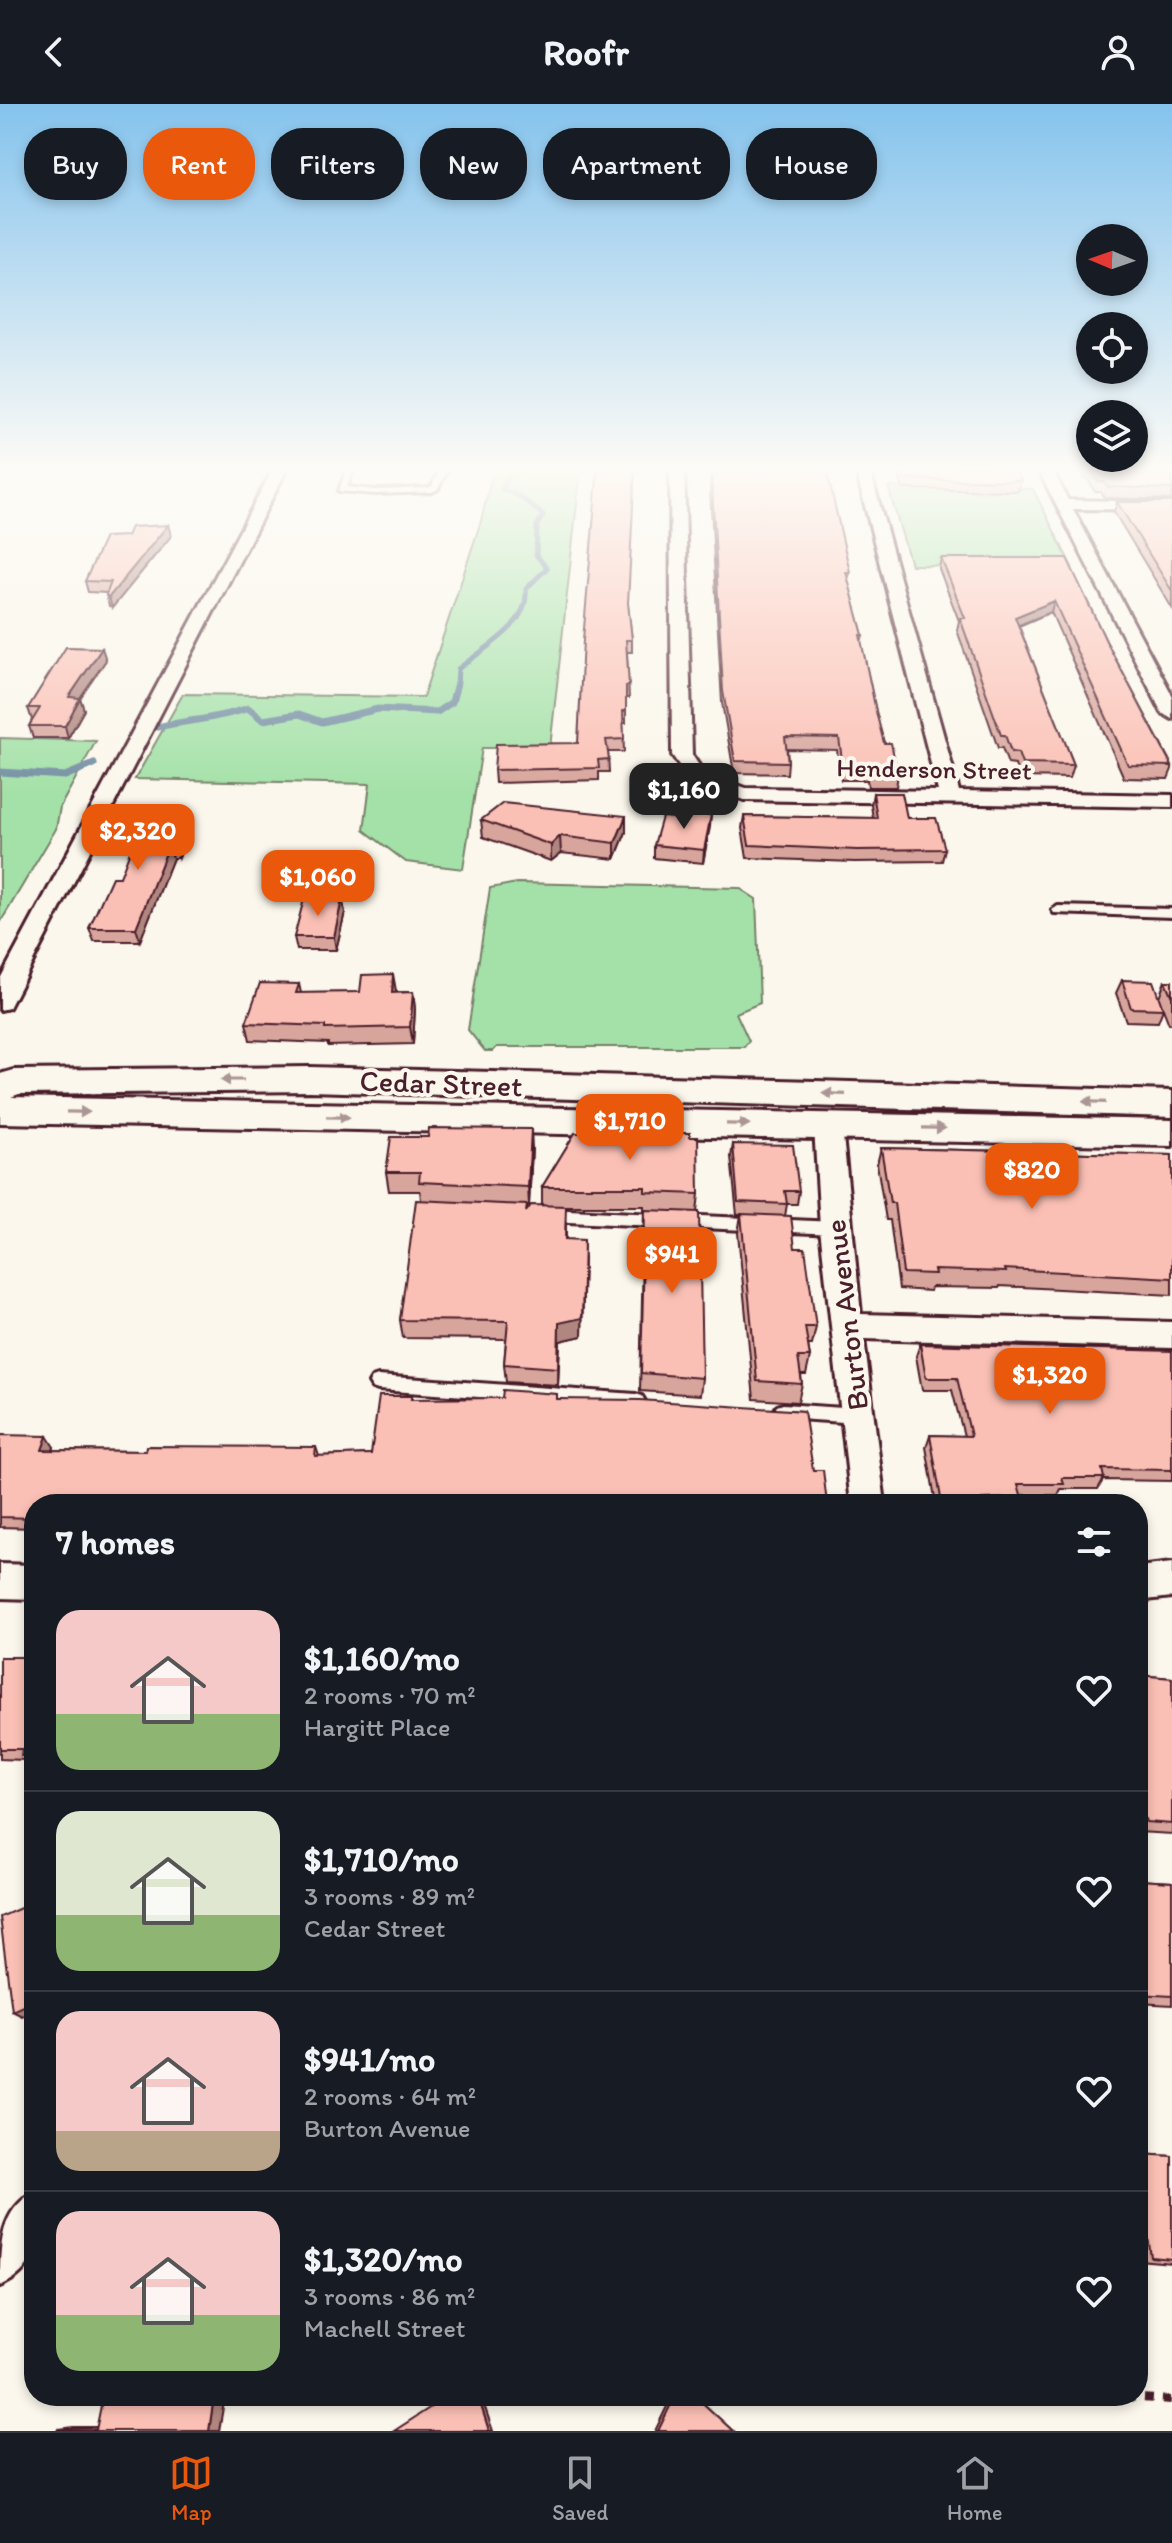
<!DOCTYPE html>
<meta charset="utf-8">
<style>
:root{--surface:#171b24;--page:#20242c;--text:#f1f3f6;--muted:#9ea1a6;--line:#363941;--accent:#ea580c}
body{margin:0;font-family:Itim,sans-serif;background:var(--page);color:var(--text);height:100vh;display:flex;flex-direction:column;font-size:30px;white-space:nowrap}
*{box-sizing:border-box;margin:0}
p{font-size:26px;color:var(--muted)}
.icon{flex:none;width:44px;height:44px;fill:none;stroke:currentColor;stroke-width:2;stroke-linecap:round;stroke-linejoin:round}
.map{position:relative;flex:1;overflow:hidden}
.drawer{position:absolute;left:24px;top:1390px;width:1124px;height:912px;display:flex;flex-direction:column;background:var(--surface);border-radius:32px;box-shadow:0 4px 12px #0003}
.drawer>*{flex:none}
.top-card{position:absolute;left:24px;top:24px;width:1124px;height:72px;display:flex;gap:16px}
.needle{width:52px;rotate:272deg}
.fabs{position:absolute;left:1076px;top:120px;display:grid;gap:16px}
.fabs a{display:grid;place-items:center;width:72px;height:72px;border-radius:50%;background:var(--surface);box-shadow:0 4px 12px #0003;font-size:40px}
.price{position:absolute;translate:-50% -68px;padding:0 18px;border-radius:16px;background:var(--accent);color:#fff;font-size:26px;line-height:52px;filter:drop-shadow(0 2px 4px #0008)}
.price::after{content:'';position:absolute;left:50%;top:48px;width:24px;height:18px;margin-left:-12px;background:inherit;clip-path:polygon(0 0,100% 0,50% 100%)}
.price.selected{background:#222;color:#fff}
ul{padding:0;list-style:none}
li{display:flex;align-items:center;gap:24px;height:200px;padding:0 32px}
li+li{border-top:2px solid var(--line)}
li span{display:grid;place-items:center;flex:none;width:224px;height:160px;border-radius:24px;color:#555}
li>.icon{margin-inline-start:auto}
span .icon{width:96px;height:96px;fill:#fffc;stroke-width:1}
li b{font-size:34px}
h2{display:flex;justify-content:space-between;align-items:center;height:96px;padding:0 32px;font-size:34px}
.tag{padding:0 28px;border-radius:32px;background:var(--surface);box-shadow:0 4px 12px #0003;font-size:28px;line-height:72px}
.tag.selected{background:var(--accent);color:#fff}
header{display:flex;justify-content:space-between;align-items:center;height:104px;padding:0 32px;background:var(--surface);font-size:36px;font-weight:700}
.menu{display:flex;justify-content:space-around;align-items:center;height:112px;border-top:2px solid var(--line);background:var(--surface);font-size:22px;color:var(--muted)}
.menu a{display:grid;justify-items:center;gap:4px}
.menu .selected{color:var(--accent)}
.map>svg:first-child{display:block}
.green{fill:#a4e1a8;stroke:#77806a;stroke-width:2}
.lines{fill:none;stroke-linecap:round;stroke-linejoin:round}
.stream-far1{stroke:#758fa4;stroke-width:5}
.stream{stroke:#758fa4;stroke-width:7}
.lane-casing{stroke:#4a1f2b;stroke-width:6}
.street-casing{stroke:#4a1f2b;stroke-width:6}
.secondary-casing{stroke:#4a1f2b;stroke-width:6}
.path{stroke:#4a1f2b;stroke-width:8;stroke-dasharray:9 9;stroke-linecap:butt}
.lane{fill:#fbf7ec;fill-rule:evenodd}
.street{fill:#fbf7ec;fill-rule:evenodd}
.secondary{fill:#fbf7ec;fill-rule:evenodd}
.wall{fill:#d8a59c;stroke:#4a1f2b;stroke-width:2}
.shaded-wall{fill:#b0867f;stroke:#4a1f2b;stroke-width:2}
.building{fill:#fbc0b5;stroke:#4a1f2b;stroke-width:2}
.oneway{fill:#ab9695}
.labels{text-anchor:middle;dominant-baseline:central;stroke-width:8;stroke-linejoin:round;paint-order:stroke}
.far-street-label{font-size:26px;fill:#4a1f2b;stroke:#fbf7ec}
.street-label{font-size:30px;fill:#4a1f2b;stroke:#fbf7ec}
</style>
<header><svg class="icon" aria-label="back" viewBox="0 0 24 24"><path d="M15 5l-7 7 7 7"/></svg>Roofr<svg class="icon" aria-label="person" viewBox="0 0 24 24"><circle cx="12" cy="8" r="4"/><path d="M4 21q1-7 8-7t8 7"/></svg></header>
<div class="map">
<svg width="1172" height="2327" viewBox="0 0 1172 2327">
<rect width="100%" height="100%" fill="#fbf7ec"/>
<filter id="ink" filterUnits="userSpaceOnUse"><feTurbulence type="fractalNoise" baseFrequency=".0125" numOctaves="2"/><feDisplacementMap in="SourceGraphic" scale="16" xChannelSelector="R" yChannelSelector="G"/><feConvolveMatrix kernelMatrix="1 2 1 2 8 2 1 2 1" color-interpolation-filters="sRGB"/></filter>
<g filter="url(#ink)">
<!-- green -->
<path class="green" d="M 494,363 L 581,363 L 550,644 L 482,644 L 463,765 L 406,758 L 364,726 L 370,680 L 135,675 L 183,590 L 423,593 L 481,417 Z
M 888,383 L 1033,385 L 1072,463 L 911,461 Z
M 0,634 L 96,637 L 60,703 L 56,725 L 0,819 Z
M 517,779 L 739,784 L 756,795 L 760,899 L 736,909 L 749,937 L 744,943 L 497,943 L 493,947 L 485,947 L 468,926 L 490,784 Z"/>
<g class="lines">
<!-- stream-far1 -->
<path class="stream-far1" d="M 457,581 L 458,565 C 483,544 530,522 526,485 L 547,464 L 536,451 L 537,422 L 543,411 L 519,392 L 502,385 L 509,372 L 534,365"/>
<!-- stream -->
<path class="stream" d="M 158,623 C 188,616 219,615 248,604 L 263,616 L 299,610 L 322,618 L 378,605 L 437,608 L 452,598 L 457,579
M 0,668 L 65,672 L 94,660"/>
<!-- lane casing -->
<g class="lane-casing">
<path id="lane" d="M 347,363 L 355,363 L 347,383 L 376,386 L 428,384 L 432,382 L 441,363 L 449,363 L 438,385 L 432,388 L 376,390 L 339,387 Z
M 1058,802 L 1172,805 L 1172,813 L 1054,809 L 1052,806 Z
M 546,1105 L 835,1118 L 843,1124 L 835,1130 L 546,1117 L 538,1111 Z
M 378,1272 L 636,1290 L 642,1292 L 645,1297 L 642,1302 L 636,1304 L 378,1286 L 372,1284 L 369,1279 L 372,1274 Z
M 783,1300 L 858,1305 L 864,1307 L 867,1312 L 864,1317 L 858,1319 L 783,1314 L 777,1312 L 774,1307 L 777,1302 Z"/>
</g>
<!-- street casing -->
<g class="street-casing">
<path id="street" d="M 274,363 L 288,363 L 12,898 L 9,904 L 0,906 L 0,875 Z
M 670,363 L 684,363 L 692,651 L 704,669 L 746,684 L 938,687 L 855,363 L 869,363 L 959,687 L 1172,691 L 1172,703 L 744,696 L 697,680 L 652,696 L 638,696 L 635,692 L 638,688 L 685,670 L 672,651 Z
M 1037,363 L 1051,363 L 1068,396 L 1172,398 L 1172,406 L 1073,405 L 1172,591 L 1172,615 L 1162,609 Z
M 828,1013 L 838,1015 L 842,1022 L 861,1210 L 1172,1218 L 1172,1244 L 864,1235 L 885,1400 L 851,1400 L 820,1124 L 814,1022 L 818,1015 Z
M 1172,1459 L 1172,1493 L 1138,1497 L 1138,1463 Z
M 0,1460 L 34,1461 L 34,1495 L 0,1494 Z
M 34,2088 C 34,2129 45,2163 0,2182 C 0,2140 0,2107 34,2088 Z"/>
</g>
<!-- secondary casing -->
<g class="secondary-casing">
<path id="secondary" d="M 310,963 L 1172,987 L 1172,1013 L 310,987 L 19,990 L 11,993 L 1172,1016 L 1172,1042 L 0,1019 L 0,970 L 14,966 Z"/>
</g>
<!-- path -->
<path class="path" d="M 1108,2292 L 1172,2296"/>
<!-- lane -->
<use href="#lane" class="lane"/>
<!-- street -->
<use href="#street" class="street"/>
<!-- secondary -->
<use href="#secondary" class="secondary"/>
</g>
<!-- wall -->
<path class="wall" d="M 711,363 L 850,468 L 848,476 L 863,531 L 861,538 L 877,612 L 884,639 L 898,671 L 896,683 L 868,683 L 867,676 L 841,676 L 837,646 L 787,645 L 788,658 L 787,670 L 734,669 L 722,599 L 710,385 Z
M 896,363 L 1014,363 L 1021,377 L 1018,387 L 903,385 Z
M 1078,363 L 1172,363 L 1172,396 L 1105,394 L 1101,388 L 1095,388 L 1088,375 L 1084,375 Z
M 1117,398 L 1172,398 L 1172,504 L 1114,408 Z
M 168,421 L 171,432 L 112,504 L 109,502 L 106,491 L 107,489 L 88,488 L 85,477 L 127,432 Z
M 941,454 L 1067,454 L 1106,537 L 1172,661 L 1172,665 L 1168,675 L 1124,674 L 1051,508 L 1019,522 L 1074,661 L 1070,674 L 1019,673 L 1015,661 L 1008,660 L 1002,644 L 998,644 L 957,526 L 959,517 L 939,465 Z
M 628,501 L 632,536 L 632,548 L 627,548 L 629,594 L 626,594 L 626,619 L 623,619 L 624,648 L 608,648 L 609,668 L 599,668 L 599,676 L 495,679 L 494,666 L 578,639 Z
M 106,556 L 80,594 L 84,606 L 68,634 L 33,634 L 29,622 L 32,616 L 28,604 Z
M 873,689 L 945,745 L 942,757 L 854,758 L 747,754 L 742,724 L 744,712 L 873,714 L 871,701 Z
M 187,710 L 190,722 L 179,754 L 173,754 L 140,837 L 94,837 L 89,824 L 120,773 Z
M 711,711 L 703,759 L 654,754 L 654,741 L 673,714 Z
M 626,712 L 626,728 L 615,755 L 561,749 L 551,757 L 483,733 L 481,716 Z
M 342,795 L 345,808 L 336,846 L 297,846 L 294,833 Z
M 1122,876 L 1159,893 L 1165,877 L 1172,877 L 1172,920 L 1169,920 L 1163,905 L 1158,918 L 1126,917 L 1116,889 Z
M 299,880 L 301,889 L 413,888 L 415,905 L 413,940 L 328,942 L 328,939 L 250,936 L 246,919 Z
M 575,1029 L 699,1090 L 697,1108 L 702,1274 L 700,1291 L 640,1287 L 644,1102 L 554,1102 L 566,1121 L 566,1135 L 584,1154 L 582,1232 L 560,1237 L 558,1281 L 506,1278 L 504,1260 L 506,1235 L 403,1234 L 400,1216 L 421,1096 L 420,1087 L 389,1087 L 386,1068 L 532,1044 L 529,1101 L 527,1101 L 527,1107 L 542,1101 L 542,1083 Z
M 733,1040 L 799,1087 L 797,1100 L 787,1100 L 785,1112 L 816,1223 L 812,1241 L 808,1241 L 810,1253 L 806,1271 L 801,1271 L 802,1280 L 798,1298 L 754,1295 L 738,1129 L 741,1111 L 737,1111 L 731,1053 Z
M 881,1044 L 1172,1051 L 1172,1191 L 1000,1182 L 999,1184 L 931,1183 L 930,1187 L 899,1185 L 890,1116 L 886,1116 L 877,1060 Z
M 920,1240 L 1172,1247 L 1172,1377 L 1103,1376 L 1098,1385 L 1061,1385 L 1058,1391 L 1021,1391 L 1022,1394 L 1019,1400 L 936,1400 L 926,1343 L 930,1331 L 964,1332 L 952,1286 L 922,1286 L 916,1252 Z
M 412,1292 L 412,1295 L 557,1295 L 804,1307 L 34,1400 L 34,1424 L 0,1423 L 0,1331 L 54,1343 L 53,1346 L 145,1347 L 316,1343 L 319,1352 L 371,1350 Z
M 0,1553 L 34,1559 L 34,1662 L 31,1662 L 25,1656 L 0,1655 Z
M 1138,1571 L 1172,1574 L 1172,1730 L 1138,1728 Z
M 1138,1776 L 1172,1778 L 1172,1901 L 1138,1899 Z
M 1138,2050 L 1172,2052 L 1172,2160 L 1172,2159 L 1138,2156 Z
M 672,2292 L 695,2292 L 733,2327 L 655,2327 Z
M 73,2323 L 97,2323 L 219,2327 L 58,2325 Z"/>
<!-- shaded-wall -->
<path class="shaded-wall" d="M 168,421 L 171,432 L 112,504 L 109,493 Z
M 1054,497 L 1051,508 L 1012,524 L 1015,513 Z
M 102,544 L 106,556 L 80,594 L 84,606 L 68,634 L 65,622 L 69,593 Z
M 187,710 L 190,722 L 179,754 L 176,741 Z
M 711,711 L 710,723 L 703,759 L 704,746 Z
M 626,712 L 626,728 L 615,755 L 615,739 Z
M 560,732 L 561,749 L 551,757 L 551,741 Z
M 169,741 L 173,754 L 140,837 L 136,824 Z
M 342,795 L 345,808 L 336,846 L 334,833 Z
M 393,870 L 396,887 L 394,906 L 392,889 Z
M 413,888 L 415,905 L 413,940 L 410,923 Z
M 531,1025 L 532,1044 L 529,1101 L 528,1083 Z
M 584,1136 L 582,1232 L 560,1237 L 558,1281 L 559,1219 Z
M 47,1332 L 54,1343 L 49,1357 L 42,1346 Z
M 29,1553 L 34,1559 L 34,1577 L 25,1566 Z
M 34,1897 L 34,1907 L 22,1912 L 12,1907 Z
M 214,2292 L 225,2292 L 219,2327 L 209,2327 Z
M 478,2292 L 481,2292 L 493,2327 L 489,2327 Z"/>
<!-- building -->
<path class="building" d="M 598,363 L 635,363 L 628,499 L 632,536 L 626,536 L 629,582 L 626,582 L 626,607 L 623,607 L 624,635 L 606,636 L 609,655 L 598,656 L 599,664 L 494,666 L 496,640 L 578,639 L 583,536 Z
M 711,363 L 826,363 L 850,468 L 846,468 L 863,531 L 860,531 L 877,612 L 884,639 L 891,639 L 898,671 L 870,671 L 869,664 L 843,663 L 839,634 L 785,633 L 788,658 L 735,657 L 723,587 Z
M 901,363 L 1014,363 L 1021,377 L 904,375 Z
M 1086,363 L 1172,363 L 1172,385 L 1108,383 L 1104,378 L 1098,378 L 1091,364 Z
M 1117,398 L 1172,398 L 1172,487 Z
M 168,421 L 109,493 L 106,491 L 111,478 L 85,477 L 105,433 L 127,432 L 131,423 Z
M 941,454 L 1067,454 L 1106,537 L 1172,662 L 1128,661 L 1054,497 L 1015,513 L 1074,661 L 1022,660 L 1018,649 L 1011,648 L 1005,631 L 1001,631 L 960,514 L 965,514 Z
M 66,543 L 102,544 L 69,593 L 80,594 L 65,622 L 29,622 L 40,604 L 28,604 Z
M 873,689 L 902,689 L 907,714 L 936,714 L 945,745 L 857,746 L 749,741 L 744,712 L 877,714 Z
M 503,699 L 626,712 L 615,739 L 560,732 L 551,741 L 481,716 Z
M 674,708 L 711,711 L 704,746 L 654,741 L 662,713 L 673,714 Z
M 144,710 L 187,710 L 176,741 L 169,741 L 136,824 L 89,824 L 112,773 L 120,773 Z
M 304,795 L 342,795 L 334,833 L 294,833 Z
M 393,870 L 392,889 L 413,888 L 410,923 L 325,925 L 325,922 L 246,919 L 260,879 L 299,880 L 296,889 L 360,888 L 362,871 Z
M 1122,876 L 1153,877 L 1163,905 L 1131,904 Z
M 1165,877 L 1172,877 L 1172,893 Z
M 429,1024 L 531,1025 L 528,1083 L 419,1078 L 420,1068 L 386,1068 L 391,1033 L 428,1033 Z
M 575,1029 L 690,1029 L 690,1033 L 698,1033 L 699,1090 L 645,1088 L 645,1083 L 542,1083 Z
M 733,1040 L 793,1041 L 799,1087 L 785,1087 L 787,1100 L 738,1098 Z
M 881,1044 L 1172,1051 L 1172,1174 L 1005,1165 L 1006,1168 L 934,1166 L 935,1170 L 903,1169 L 894,1099 L 890,1099 Z
M 416,1096 L 527,1101 L 526,1108 L 531,1101 L 566,1102 L 565,1135 L 584,1136 L 582,1214 L 559,1219 L 558,1264 L 504,1260 L 508,1217 L 400,1216 Z
M 645,1106 L 699,1108 L 702,1274 L 641,1269 Z
M 741,1110 L 791,1112 L 795,1144 L 805,1144 L 816,1223 L 805,1223 L 810,1253 L 798,1253 L 802,1280 L 757,1277 Z
M 920,1240 L 1172,1247 L 1172,1366 L 1102,1365 L 1104,1374 L 1062,1374 L 1064,1380 L 1018,1380 L 1022,1394 L 982,1395 L 983,1400 L 942,1400 L 930,1331 L 971,1332 L 957,1274 L 926,1274 Z
M 503,1286 L 557,1290 L 557,1295 L 640,1296 L 804,1307 L 813,1366 L 823,1366 L 827,1400 L 34,1400 L 34,1414 L 0,1413 L 0,1331 L 47,1332 L 42,1346 L 145,1347 L 146,1342 L 316,1343 L 315,1352 L 371,1350 L 379,1292 L 412,1292 L 411,1295 L 502,1294 Z
M 0,1553 L 29,1553 L 25,1566 L 34,1566 L 34,1652 L 21,1652 L 22,1645 L 0,1645 Z
M 1138,1571 L 1172,1574 L 1172,1720 L 1146,1718 L 1145,1715 L 1138,1715 Z
M 1138,1776 L 1172,1778 L 1172,1892 L 1138,1890 Z
M 34,1798 L 34,1897 L 12,1907 L 0,1813 Z
M 1138,2050 L 1172,2052 L 1172,2155 L 1151,2153 L 1147,2125 L 1138,2125 Z
M 103,2292 L 214,2292 L 209,2327 L 57,2327 L 58,2325 L 96,2326 Z
M 448,2292 L 478,2292 L 489,2327 L 394,2327 Z
M 675,2292 L 695,2292 L 733,2327 L 658,2327 Z"/>
<!-- one-way arrows -->
<defs><path id="oneway-solid" d="M-6-.8H1V-3.2L6.5 0L1 3.2V.8H-6Z" transform="scale(2)"/></defs>
<g class="oneway">
<use href="#oneway-solid" transform="translate(232 976) rotate(180)"/>
<use href="#oneway-solid" transform="translate(834 990) rotate(-178)"/>
<use href="#oneway-solid" transform="translate(1094 998) rotate(-178)"/>
<use href="#oneway-solid" transform="translate(78 1008) rotate(1)"/>
<use href="#oneway-solid" transform="translate(338 1013) rotate(1)"/>
<use href="#oneway-solid" transform="translate(738 1020) rotate(1)"/>
<use href="#oneway-solid" transform="translate(934 1024) rotate(1)"/>
</g>
</g>
<!-- sky -->
<linearGradient id="sky" x2="0" y2="1"><stop stop-color="#85c3ed"/><stop offset="0.53" stop-color="#fdfbf6"/><stop offset="1" stop-color="#fdfbf6" stop-opacity="0"/></linearGradient>
<rect width="1172" height="689" fill="url(#sky)"/>
<g class="labels">
<!-- far-street labels -->
<g class="far-street-label">
<text transform="translate(934 665) rotate(1)">Henderson Street</text>
</g>
<!-- street labels -->
<g class="street-label">
<text transform="translate(441 979) rotate(2)">Cedar Street</text>
<text transform="translate(846 1211) rotate(-97)">Burton Avenue</text>
</g>
</g>
</svg>
<div class="fabs">
<a><svg class="needle" viewBox="-14 -14 28 28"><path d="M0-13l5 13h-10z" fill="#e53935"/><path d="M0 13l5-13h-10z" fill="#9ea1a6"/></svg></a>
<a><svg class="icon" aria-label="locate" viewBox="0 0 24 24"><circle cx="12" cy="12" r="6"/><path d="M12 2v4M12 18v4M2 12h4M18 12h4"/></svg></a>
<a><svg class="icon" aria-label="layers" viewBox="0 0 24 24"><path d="M12 4l9 5-9 5-9-5zM3 14l9 5 9-5"/></svg></a>
</div>
<b class="price selected" style="left:684px;top:727px">$1,160</b>
<b class="price" style="left:138px;top:768px">$2,320</b>
<b class="price" style="left:318px;top:814px">$1,060</b>
<b class="price" style="left:630px;top:1058px">$1,710</b>
<b class="price" style="left:1032px;top:1107px">$820</b>
<b class="price" style="left:672px;top:1191px">$941</b>
<b class="price" style="left:1050px;top:1312px">$1,320</b>
<div class="top-card">
<a class="tag">Buy</a>
<a class="tag selected">Rent</a>
<a class="tag">Filters</a>
<a class="tag">New</a>
<a class="tag">Apartment</a>
<a class="tag">House</a>
</div>
<section class="drawer">
<h2>7 homes<svg class="icon" aria-label="filters" viewBox="0 0 24 24"><path d="M4 7h16M4 17h16"/><circle cx="9" cy="7" r="2"/><circle cx="15" cy="17" r="2"/></svg></h2>
<ul>
<li><span style="background:linear-gradient(#f6c9c9 65%,#8fb573 0)"><svg class="icon" aria-label="home" viewBox="0 0 24 24"><path d="M3 11l9-7 9 7M6 9v11h12V9"/></svg></span><div><b>$1,160/mo</b><p>2 rooms · 70 m²</p><p>Hargitt Place</p></div><svg class="icon" aria-label="heart" viewBox="0 0 24 24"><path d="M12 20l-8-8c-3-5 5-10 8-4 3-6 11-1 8 4z"/></svg></li>
<li><span style="background:linear-gradient(#dfe7d0 65%,#8fb573 0)"><svg class="icon" aria-label="home" viewBox="0 0 24 24"><path d="M3 11l9-7 9 7M6 9v11h12V9"/></svg></span><div><b>$1,710/mo</b><p>3 rooms · 89 m²</p><p>Cedar Street</p></div><svg class="icon" aria-label="heart" viewBox="0 0 24 24"><path d="M12 20l-8-8c-3-5 5-10 8-4 3-6 11-1 8 4z"/></svg></li>
<li><span style="background:linear-gradient(#f6c9c9 75%,#b9a48a 0)"><svg class="icon" aria-label="home" viewBox="0 0 24 24"><path d="M3 11l9-7 9 7M6 9v11h12V9"/></svg></span><div><b>$941/mo</b><p>2 rooms · 64 m²</p><p>Burton Avenue</p></div><svg class="icon" aria-label="heart" viewBox="0 0 24 24"><path d="M12 20l-8-8c-3-5 5-10 8-4 3-6 11-1 8 4z"/></svg></li>
<li><span style="background:linear-gradient(#f6c9c9 65%,#8fb573 0)"><svg class="icon" aria-label="home" viewBox="0 0 24 24"><path d="M3 11l9-7 9 7M6 9v11h12V9"/></svg></span><div><b>$1,320/mo</b><p>3 rooms · 86 m²</p><p>Machell Street</p></div><svg class="icon" aria-label="heart" viewBox="0 0 24 24"><path d="M12 20l-8-8c-3-5 5-10 8-4 3-6 11-1 8 4z"/></svg></li>
</ul>
</section>
</div>
<nav class="menu">
<a class="selected"><svg class="icon" aria-label="map" viewBox="0 0 24 24"><path d="M3 6l6-2 6 2 6-2v14l-6 2-6-2-6 2zM9 4v14M15 6v14"/></svg>Map</a>
<a><svg class="icon" aria-label="saved" viewBox="0 0 24 24"><path d="M7 4h10v16l-5-4-5 4z"/></svg>Saved</a>
<a><svg class="icon" aria-label="home" viewBox="0 0 24 24"><path d="M3 11l9-7 9 7M6 9v11h12V9"/></svg>Home</a>
</nav>
